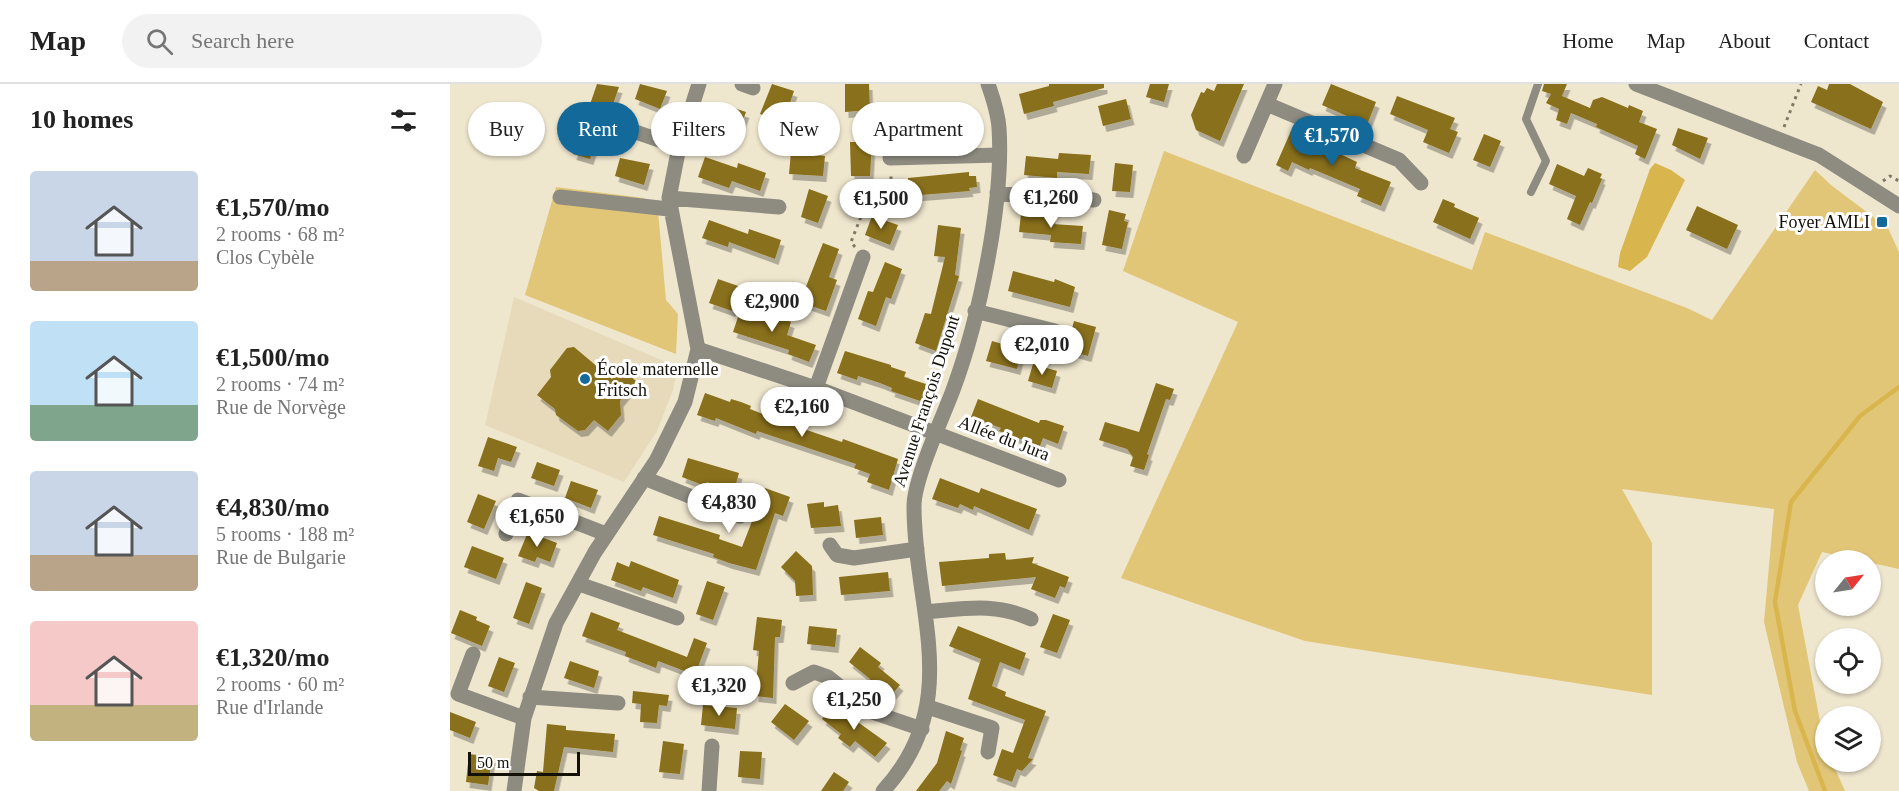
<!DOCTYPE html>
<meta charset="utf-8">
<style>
:root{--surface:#fff;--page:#f2f2f2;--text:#222;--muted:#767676;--line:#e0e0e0;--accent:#136a9a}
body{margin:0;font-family:Georgia,serif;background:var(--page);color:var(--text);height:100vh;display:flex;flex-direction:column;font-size:22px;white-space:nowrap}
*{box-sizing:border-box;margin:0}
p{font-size:20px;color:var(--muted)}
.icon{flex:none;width:33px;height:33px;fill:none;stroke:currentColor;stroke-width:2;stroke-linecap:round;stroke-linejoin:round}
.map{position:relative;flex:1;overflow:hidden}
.sheet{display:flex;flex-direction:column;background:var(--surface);width:450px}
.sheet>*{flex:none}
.hud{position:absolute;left:18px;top:18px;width:570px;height:54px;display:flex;gap:12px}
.needle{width:39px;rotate:60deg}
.buttons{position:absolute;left:1365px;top:466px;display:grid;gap:12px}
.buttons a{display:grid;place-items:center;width:66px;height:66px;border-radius:50%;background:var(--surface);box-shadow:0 2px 4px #0004;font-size:30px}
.scale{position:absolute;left:18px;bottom:15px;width:112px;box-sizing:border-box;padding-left:6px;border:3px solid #141109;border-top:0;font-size:16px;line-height:21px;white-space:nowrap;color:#141109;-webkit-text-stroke:4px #fff;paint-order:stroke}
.price{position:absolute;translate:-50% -51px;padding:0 14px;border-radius:21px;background:#fff;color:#222;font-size:20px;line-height:39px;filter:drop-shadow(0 2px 3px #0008)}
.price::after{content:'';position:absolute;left:50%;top:36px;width:18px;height:14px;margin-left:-9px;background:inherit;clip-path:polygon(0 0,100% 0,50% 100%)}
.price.current{background:var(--accent);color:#fff}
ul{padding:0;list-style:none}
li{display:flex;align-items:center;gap:18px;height:150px;padding:0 30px}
li span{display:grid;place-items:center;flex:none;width:168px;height:120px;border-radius:6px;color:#555}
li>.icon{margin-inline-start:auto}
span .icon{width:72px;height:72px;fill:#fffc;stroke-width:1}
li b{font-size:26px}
h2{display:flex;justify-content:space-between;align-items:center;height:72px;padding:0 30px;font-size:26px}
.tag{padding:0 21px;border-radius:27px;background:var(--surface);box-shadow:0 2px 4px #0004;font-size:21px;line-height:54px}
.tag.current{background:var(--accent);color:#fff}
header{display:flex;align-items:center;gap:36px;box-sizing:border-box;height:84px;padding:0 30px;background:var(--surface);border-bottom:2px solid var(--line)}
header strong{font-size:28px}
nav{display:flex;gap:33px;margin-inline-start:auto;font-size:21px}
.search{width:420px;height:54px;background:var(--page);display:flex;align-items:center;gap:15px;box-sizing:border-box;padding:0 21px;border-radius:33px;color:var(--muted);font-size:22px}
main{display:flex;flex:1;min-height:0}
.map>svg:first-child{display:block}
.built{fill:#e6dabb}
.green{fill:#e2c677}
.water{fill:#d9b64d}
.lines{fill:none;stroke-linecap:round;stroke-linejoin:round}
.stream{stroke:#d9b64d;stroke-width:4.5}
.building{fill:#896f1a;filter:url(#shadow)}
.path{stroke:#7e7869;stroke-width:3;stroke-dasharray:3 4.5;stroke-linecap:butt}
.service{stroke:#8e8b81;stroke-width:8}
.minor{stroke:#8e8b81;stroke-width:15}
.tertiary{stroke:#8e8b81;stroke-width:15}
.poi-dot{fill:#136a9a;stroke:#fff;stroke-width:2}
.labels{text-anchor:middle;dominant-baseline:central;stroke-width:6;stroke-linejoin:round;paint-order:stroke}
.poi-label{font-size:18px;fill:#141109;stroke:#fff;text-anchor:end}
.street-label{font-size:18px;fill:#141109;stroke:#fff}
</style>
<header>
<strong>Map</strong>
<div class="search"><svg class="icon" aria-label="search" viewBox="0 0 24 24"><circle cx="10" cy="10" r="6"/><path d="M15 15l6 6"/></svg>Search here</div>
<nav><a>Home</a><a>Map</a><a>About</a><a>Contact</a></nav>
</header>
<main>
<section class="sheet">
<h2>10 homes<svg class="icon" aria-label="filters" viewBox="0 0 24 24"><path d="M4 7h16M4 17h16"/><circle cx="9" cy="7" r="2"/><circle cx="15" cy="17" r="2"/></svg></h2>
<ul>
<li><span style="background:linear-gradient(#c9d6e8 75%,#b9a48a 0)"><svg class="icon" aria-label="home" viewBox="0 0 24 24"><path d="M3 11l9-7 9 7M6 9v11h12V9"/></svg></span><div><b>€1,570/mo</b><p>2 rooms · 68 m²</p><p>Clos Cybèle</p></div></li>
<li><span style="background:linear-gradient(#bfe0f5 70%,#7fa58c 0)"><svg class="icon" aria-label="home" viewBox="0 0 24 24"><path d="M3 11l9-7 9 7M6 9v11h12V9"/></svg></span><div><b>€1,500/mo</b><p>2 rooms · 74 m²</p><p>Rue de Norvège</p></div></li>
<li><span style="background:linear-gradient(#c9d6e8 70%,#b9a48a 0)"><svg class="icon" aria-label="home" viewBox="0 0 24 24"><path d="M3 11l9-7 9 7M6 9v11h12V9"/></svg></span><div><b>€4,830/mo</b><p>5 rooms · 188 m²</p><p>Rue de Bulgarie</p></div></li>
<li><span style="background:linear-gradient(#f6c9c9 70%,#c2b280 0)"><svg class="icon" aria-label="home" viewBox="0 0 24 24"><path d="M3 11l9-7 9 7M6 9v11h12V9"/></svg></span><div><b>€1,320/mo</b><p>2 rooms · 60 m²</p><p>Rue d'Irlande</p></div></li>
</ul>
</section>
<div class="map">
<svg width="1449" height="707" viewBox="0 0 1449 707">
<defs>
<filter id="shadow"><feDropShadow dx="3.5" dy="6" stdDeviation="0" flood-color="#0004"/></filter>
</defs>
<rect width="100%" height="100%" fill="#efe6ce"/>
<!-- built -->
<path class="built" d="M 64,213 L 228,283 L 223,306 L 207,347 L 174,398 L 35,341 Z"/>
<!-- green -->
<path class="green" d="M 714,67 L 1022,186 L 1035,148 L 1237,224 L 1262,236 L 1365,86 L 1381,101 L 1438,144 L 1449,168 L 1449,485 L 1372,468 L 1348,521 L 1375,664 L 1376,678 L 1382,678 L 1395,707 L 1359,707 L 1347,678 L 1314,538 L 1324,425 L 1172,405 L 1202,459 L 1202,611 L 855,557 L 671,494 L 788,238 L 673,187 Z
M 106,103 L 194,114 L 208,127 L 216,216 L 228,230 L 226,270 L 75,211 Z"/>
<!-- water -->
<path class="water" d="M 1205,79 L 1221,86 L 1235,96 L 1197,173 L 1180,187 L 1168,183 L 1170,169 L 1200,85 Z"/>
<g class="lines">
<!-- stream -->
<path class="stream" d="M 1375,707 L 1345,627 L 1325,518 L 1341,418 L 1410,332 L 1449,303"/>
</g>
<!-- building -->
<path class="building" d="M 147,0 L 169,3 L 150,57 L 146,56 L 140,75 L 123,70 Z
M 190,0 L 217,7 L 210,25 L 185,15 Z
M 322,0 L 344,7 L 333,39 L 310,30 Z
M 395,0 L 419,0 L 420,26 L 395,28 Z
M 599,0 L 654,0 L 654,4 L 603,18 L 604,22 L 574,30 L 569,10 L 599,2 Z
M 700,0 L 719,0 L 714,18 L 696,13 Z
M 767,0 L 794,0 L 770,57 L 746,46 L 741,31 L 751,8 L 754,9 L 757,4 L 764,7 Z
M 881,0 L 926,18 L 917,41 L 872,21 Z
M 1094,0 L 1117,0 L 1112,12 L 1140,24 L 1143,16 L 1152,13 L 1178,24 L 1179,21 L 1193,27 L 1189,38 L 1207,45 L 1195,75 L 1185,70 L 1188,62 L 1146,43 L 1147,40 L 1121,29 L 1117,40 L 1106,36 L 1109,25 L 1096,19 L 1101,10 L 1092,7 Z
M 1379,0 L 1400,0 L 1433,18 L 1421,45 L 1361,18 L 1368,2 L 1377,6 Z
M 947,12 L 1005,34 L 1000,45 L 1008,48 L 999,69 L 973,58 L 978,46 L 940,30 Z
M 676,15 L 681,35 L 653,42 L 648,22 Z
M 272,20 L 296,28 L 289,47 L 266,39 Z
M 518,26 L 520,56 L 489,58 L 488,37 L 505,36 L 504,27 Z
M 466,27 L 467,45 L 436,46 L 435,28 Z
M 1228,44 L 1258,54 L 1250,75 L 1222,61 Z
M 841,47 L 907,78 L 905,84 L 941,98 L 931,122 L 907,112 L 910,105 L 860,84 L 859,86 L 842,78 L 838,87 L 826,81 Z
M 1034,50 L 1051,57 L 1040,83 L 1023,76 Z
M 400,58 L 422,58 L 420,92 L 401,92 Z
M 341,68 L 375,72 L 373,92 L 339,90 Z
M 609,69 L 641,71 L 639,90 L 607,88 L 607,94 L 574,91 L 576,72 L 608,75 Z
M 255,73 L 287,84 L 288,79 L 316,89 L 310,107 L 282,97 L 279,104 L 248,93 Z
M 170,74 L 200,80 L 194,101 L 165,92 Z
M 665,79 L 683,81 L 680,108 L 662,107 Z
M 1107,80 L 1134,92 L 1138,84 L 1152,90 L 1150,94 L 1152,95 L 1142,119 L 1140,118 L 1130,141 L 1117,135 L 1126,112 L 1099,100 Z
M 519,88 L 519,92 L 526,92 L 527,103 L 519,104 L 520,107 L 458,112 L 458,94 Z
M 359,105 L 378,112 L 368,139 L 351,133 Z
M 993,115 L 1005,120 L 1004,123 L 1029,134 L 1020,155 L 983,138 Z
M 1247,122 L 1288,141 L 1277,165 L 1236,146 Z
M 659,126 L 676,130 L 674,137 L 678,138 L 672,165 L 652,161 Z
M 571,130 L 602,132 L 602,140 L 633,142 L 631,160 L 600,158 L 601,151 L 569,148 Z
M 422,132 L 448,141 L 440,161 L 415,151 Z
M 259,136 L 298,150 L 299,145 L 331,156 L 325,175 L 279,158 L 278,163 L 252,154 Z
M 488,141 L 511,144 L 505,191 L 509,192 L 486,267 L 465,259 L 475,229 L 481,230 L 495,173 L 484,172 Z
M 373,159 L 389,165 L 379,193 L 387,196 L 376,227 L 350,218 Z
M 435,178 L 452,185 L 441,215 L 436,213 L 426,242 L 408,235 L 418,207 L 423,208 Z
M 563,187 L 604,198 L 605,195 L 625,203 L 620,223 L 558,207 Z
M 268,195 L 291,203 L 282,227 L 259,219 Z
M 291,224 L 314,232 L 315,229 L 341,238 L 337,251 L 366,261 L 359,278 L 338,270 L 339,266 L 283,248 Z
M 624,237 L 646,243 L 638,272 L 616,266 Z
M 542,257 L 556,261 L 557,257 L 573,261 L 567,285 L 536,277 Z
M 124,263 L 162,295 L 171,284 L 186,297 L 170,317 L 171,331 L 158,347 L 144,336 L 135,346 L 128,347 L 106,331 L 105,325 L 87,311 L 101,293 L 100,286 L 117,264 Z
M 395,267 L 441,281 L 441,283 L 456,288 L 454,293 L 479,301 L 473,318 L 441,307 L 442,304 L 430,299 L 408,292 L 407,296 L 387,289 Z
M 583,280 L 607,287 L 602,304 L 578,297 Z
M 706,299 L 724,305 L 720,316 L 716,315 L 697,370 L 699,371 L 694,386 L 680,382 L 683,373 L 677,365 L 649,356 L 655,338 L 689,348 Z
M 255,309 L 280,318 L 281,315 L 291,318 L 301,322 L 300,325 L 336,339 L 392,358 L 393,355 L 448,375 L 439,406 L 417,398 L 420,390 L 404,384 L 406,380 L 307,347 L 306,350 L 266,334 L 265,337 L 247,331 Z
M 528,315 L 589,339 L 590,336 L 596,336 L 614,342 L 608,360 L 593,354 L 590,362 L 549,347 L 551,344 L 521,333 Z
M 38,353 L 67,363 L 61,378 L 48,374 L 44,387 L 28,382 Z
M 238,374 L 289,389 L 285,403 L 281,401 L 280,406 L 257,398 L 255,402 L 232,393 Z
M 87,378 L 110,386 L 104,402 L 81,394 Z
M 490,394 L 529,409 L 531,404 L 587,425 L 579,446 L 524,422 L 523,426 L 510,420 L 508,424 L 482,415 Z
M 121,397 L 148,406 L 141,424 L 115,414 Z
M 315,404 L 340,413 L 333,432 L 325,429 L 306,486 L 279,479 L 263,473 L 264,470 L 203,451 L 209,432 L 270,451 L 269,455 L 292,463 Z
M 28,410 L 46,417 L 34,445 L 17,438 Z
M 374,418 L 374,423 L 388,421 L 391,442 L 361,444 L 357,420 Z
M 431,433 L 433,451 L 406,454 L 404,436 Z
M 78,448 L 107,459 L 100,478 L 87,473 L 85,478 L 68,472 Z
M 22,462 L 54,474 L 46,495 L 14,483 Z
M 346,467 L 362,482 L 363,511 L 346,512 L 345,497 L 331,483 Z
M 555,469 L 556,476 L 584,473 L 582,479 L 619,493 L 615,504 L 610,502 L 605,514 L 581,505 L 586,493 L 492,502 L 489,478 L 539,474 L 539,470 Z
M 181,477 L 229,496 L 223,514 L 193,503 L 191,507 L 161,496 L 167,478 L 179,483 Z
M 438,488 L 440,507 L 391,511 L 389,493 Z
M 257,497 L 275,503 L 263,536 L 246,530 Z
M 76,498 L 92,504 L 79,540 L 63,534 Z
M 10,526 L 27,533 L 26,536 L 40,542 L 32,562 L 1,549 Z
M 141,528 L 170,539 L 167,546 L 237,573 L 244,554 L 257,559 L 245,591 L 208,577 L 206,584 L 175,572 L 176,568 L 132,552 Z
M 603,530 L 620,536 L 607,569 L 590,563 Z
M 307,533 L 332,536 L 330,553 L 325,553 L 323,614 L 305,612 L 309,567 L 303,566 Z
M 359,542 L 387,545 L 385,563 L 357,560 Z
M 508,542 L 576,569 L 570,586 L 550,578 L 542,602 L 556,608 L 555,612 L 596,627 L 578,674 L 583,675 L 572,687 L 567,685 L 562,698 L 543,691 L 552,665 L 563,669 L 575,636 L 518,615 L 531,575 L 499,562 Z
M 410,563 L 431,579 L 428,583 L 450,601 L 438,615 L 417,599 L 420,595 L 399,578 Z
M 49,573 L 65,579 L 54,608 L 38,602 Z
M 120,577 L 149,587 L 144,604 L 114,594 Z
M 183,607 L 219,611 L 217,622 L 209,621 L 207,639 L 190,638 L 191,620 L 182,619 Z
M 335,620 L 359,637 L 344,656 L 321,638 Z
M 253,621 L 287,624 L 285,645 L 251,641 Z
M 384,621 L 437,659 L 425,673 L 405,657 L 400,663 L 388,654 L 391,650 L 372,635 Z
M 0,628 L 26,638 L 20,654 L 0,646 Z
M 97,640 L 116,642 L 116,646 L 165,650 L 163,668 L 114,663 L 104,707 L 89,707 L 84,704 L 87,687 L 93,688 Z
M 496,647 L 514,654 L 510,666 L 512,667 L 501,700 L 497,697 L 489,707 L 466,707 L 487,679 Z
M 213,657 L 234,660 L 230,690 L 209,688 Z
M 290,667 L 312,668 L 310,695 L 288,693 Z
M 19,670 L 42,673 L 38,701 L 16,698 Z
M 384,688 L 399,698 L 393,707 L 371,707 Z"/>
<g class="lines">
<!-- path -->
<path class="path" d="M 1334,43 L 1351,0
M 1433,97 L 1440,92 L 1449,97
M 405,163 L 401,158 L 423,102 L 441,101 L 441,88"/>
<!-- service -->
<path class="service" d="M 1081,108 L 1096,77 L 1076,35 L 1088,0"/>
<!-- minor -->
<path class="minor" d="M 292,0 L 303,4
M 817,20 L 949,76 L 971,99
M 177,45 L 229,63
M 794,72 L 825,0
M 440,74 L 549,71
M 547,109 L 644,116
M 110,113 L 219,125
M 219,114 L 329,123
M 525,227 L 605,247
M 248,265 L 366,304 L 609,396
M 366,304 L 413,173
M 194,394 L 290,432
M 56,450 L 68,416 L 156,450
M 380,461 L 387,471 L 404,474 L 467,465
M 129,500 L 227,534
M 475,528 C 514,525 544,518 581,535
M 23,570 L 8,610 L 74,634
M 343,599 L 364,588 L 378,593 L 422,628 L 472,645
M 80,613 L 168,619
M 478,623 L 542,644 L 538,668
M 64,707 L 74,634 L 106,539 L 145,468 L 206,377 L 235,318 L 248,265 L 219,114 L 229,63 L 249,0
M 259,707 L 262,662
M 433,707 C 515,618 464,526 464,422 C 464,395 493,333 503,306 C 529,236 554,118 549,44 C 548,29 543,14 538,0"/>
<!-- tertiary -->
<path class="tertiary" d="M 1186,0 L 1369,71 L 1449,122"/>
</g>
<!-- markers -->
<g class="poi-dot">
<rect x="1426" y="132" width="12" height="12" rx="3"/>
<circle cx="135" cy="295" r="6"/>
</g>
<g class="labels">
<!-- poi labels -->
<g class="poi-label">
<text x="1420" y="138">Foyer AMLI</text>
<text x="147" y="285" text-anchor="start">École maternelle<tspan x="147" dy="21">Fritsch</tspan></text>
</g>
<!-- street labels -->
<g class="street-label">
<text transform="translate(476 317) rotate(-72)">Avenue François Dupont</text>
<text transform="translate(554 354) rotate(21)">Allée du Jura</text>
</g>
</g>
</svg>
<div class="buttons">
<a><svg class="needle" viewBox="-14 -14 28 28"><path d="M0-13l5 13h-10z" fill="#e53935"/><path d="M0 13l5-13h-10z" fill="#767676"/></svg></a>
<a><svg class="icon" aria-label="locate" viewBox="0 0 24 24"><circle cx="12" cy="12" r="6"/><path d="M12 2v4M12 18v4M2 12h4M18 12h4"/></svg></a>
<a><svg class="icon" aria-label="layers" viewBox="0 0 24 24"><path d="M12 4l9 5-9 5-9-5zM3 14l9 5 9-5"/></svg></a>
</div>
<div class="scale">50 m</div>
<b class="price current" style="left:882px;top:83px">€1,570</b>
<b class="price" style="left:601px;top:145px">€1,260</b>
<b class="price" style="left:431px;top:146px">€1,500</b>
<b class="price" style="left:322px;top:249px">€2,900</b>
<b class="price" style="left:592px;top:292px">€2,010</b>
<b class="price" style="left:352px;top:354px">€2,160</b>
<b class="price" style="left:279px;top:450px">€4,830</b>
<b class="price" style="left:87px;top:464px">€1,650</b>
<b class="price" style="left:269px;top:633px">€1,320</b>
<b class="price" style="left:404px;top:647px">€1,250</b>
<div class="hud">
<a class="tag">Buy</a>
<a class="tag current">Rent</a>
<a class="tag">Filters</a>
<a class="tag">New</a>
<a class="tag">Apartment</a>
</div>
</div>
</main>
